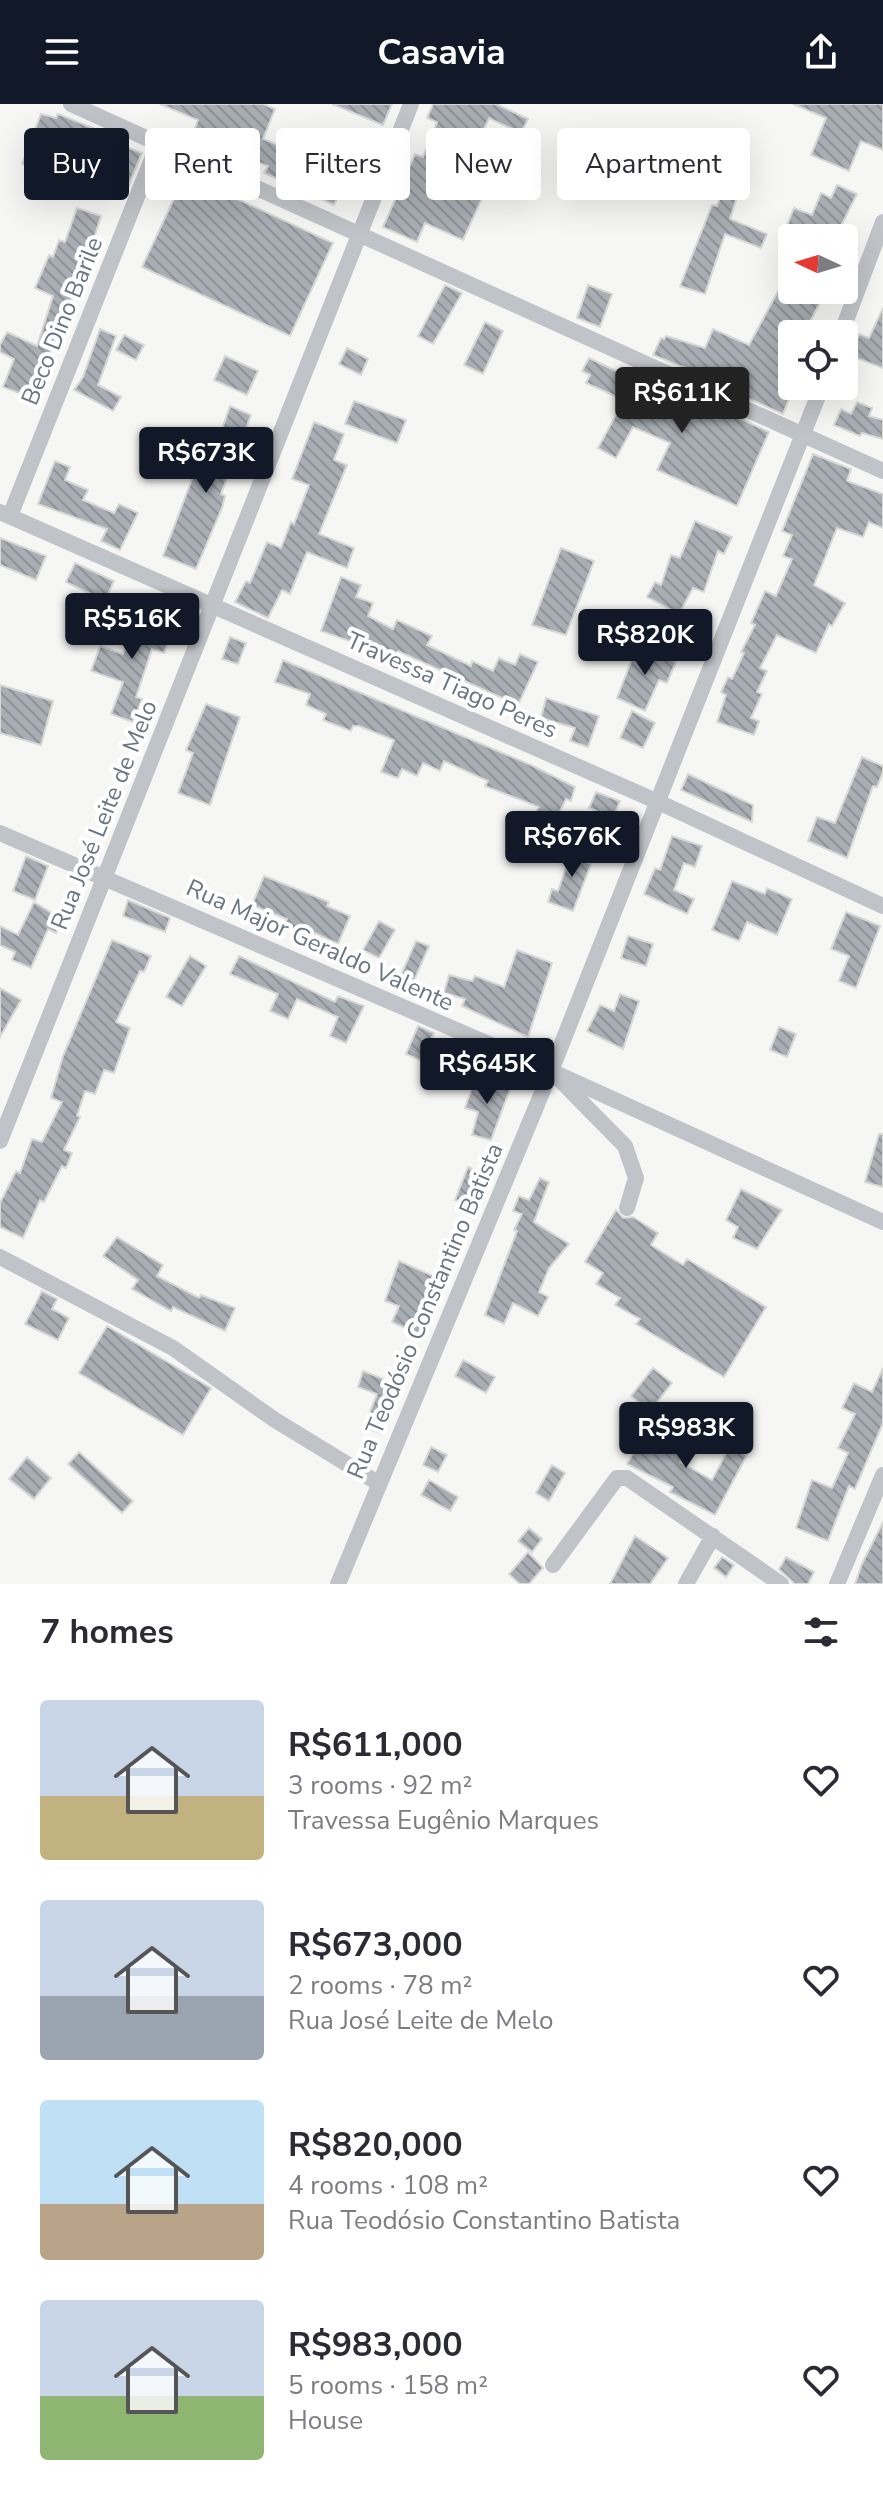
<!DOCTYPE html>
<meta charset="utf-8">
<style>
:root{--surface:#fff;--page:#f2f2f3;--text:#2b2b33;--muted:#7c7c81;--accent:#111827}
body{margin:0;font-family:"Nunito Sans",sans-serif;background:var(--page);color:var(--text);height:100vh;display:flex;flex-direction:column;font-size:30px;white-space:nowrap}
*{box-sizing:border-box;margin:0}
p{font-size:26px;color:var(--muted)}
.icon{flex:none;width:44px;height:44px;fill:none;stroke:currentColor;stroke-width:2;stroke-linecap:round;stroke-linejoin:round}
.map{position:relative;height:1480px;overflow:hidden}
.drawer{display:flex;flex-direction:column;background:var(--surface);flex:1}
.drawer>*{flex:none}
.top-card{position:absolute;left:24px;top:24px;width:836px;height:72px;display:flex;gap:16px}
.needle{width:52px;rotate:274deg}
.fabs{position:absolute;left:778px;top:120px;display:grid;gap:16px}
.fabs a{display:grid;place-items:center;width:80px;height:80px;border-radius:8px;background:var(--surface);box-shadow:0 8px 32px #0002;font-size:40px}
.price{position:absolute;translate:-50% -68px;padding:0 18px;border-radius:8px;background:var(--accent);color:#fff;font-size:26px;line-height:52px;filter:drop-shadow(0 2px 4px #0008)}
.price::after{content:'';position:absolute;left:50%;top:48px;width:24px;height:18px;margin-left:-12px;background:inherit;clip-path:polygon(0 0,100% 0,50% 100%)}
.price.on{background:#222;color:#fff}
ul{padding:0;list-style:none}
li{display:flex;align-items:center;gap:24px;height:200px;padding:0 40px}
li span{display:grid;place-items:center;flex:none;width:224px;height:160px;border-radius:8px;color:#555}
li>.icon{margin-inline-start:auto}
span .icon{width:96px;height:96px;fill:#fffc;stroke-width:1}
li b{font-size:34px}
h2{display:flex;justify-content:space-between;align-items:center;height:96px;padding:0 40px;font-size:34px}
.pill{padding:0 28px;border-radius:8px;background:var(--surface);box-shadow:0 8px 32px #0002;font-size:28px;line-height:72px}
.pill.on{background:var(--accent);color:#fff}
header{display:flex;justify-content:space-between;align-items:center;height:104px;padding:0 40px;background:var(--accent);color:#fff;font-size:36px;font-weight:700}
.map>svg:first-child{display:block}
.building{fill:url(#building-back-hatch);stroke:#d8d8d6;stroke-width:2}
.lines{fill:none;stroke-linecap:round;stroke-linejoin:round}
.street{stroke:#c0c3c7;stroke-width:16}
.labels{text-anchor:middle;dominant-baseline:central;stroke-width:8;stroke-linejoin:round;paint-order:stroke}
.street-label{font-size:24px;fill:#697581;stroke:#fff}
</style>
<header><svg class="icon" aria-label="menu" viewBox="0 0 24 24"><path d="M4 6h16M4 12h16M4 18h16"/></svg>Casavia<svg class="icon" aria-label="share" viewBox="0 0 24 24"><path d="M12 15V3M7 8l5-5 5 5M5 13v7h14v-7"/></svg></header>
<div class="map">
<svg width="883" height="1480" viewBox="0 0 883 1480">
<defs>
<pattern id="building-back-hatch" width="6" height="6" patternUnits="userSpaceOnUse" patternTransform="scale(2)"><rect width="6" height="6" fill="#a8aeb3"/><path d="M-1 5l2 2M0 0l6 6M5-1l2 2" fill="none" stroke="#8d9297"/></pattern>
</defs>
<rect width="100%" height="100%" fill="#f6f6f4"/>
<!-- building -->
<path class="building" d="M 160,0 L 263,0 L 275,5 L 263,35 L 296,48 L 284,78 L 264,69 L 268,62 L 209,41 L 210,36 L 193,30 L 198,16 Z
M 332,0 L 392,0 L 383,21 Z
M 433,0 L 496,0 L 528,15 L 521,29 L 489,14 L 479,36 L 465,30 L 451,66 L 456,68 L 452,78 L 483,92 L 463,136 L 425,119 L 417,138 L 383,123 L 415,50 L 423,53 L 437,18 L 427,14 Z
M 793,0 L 883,0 L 883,46 L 861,37 L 849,67 L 811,51 L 826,14 Z
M 41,10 L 56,14 L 58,10 L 113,32 L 107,47 L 72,32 L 68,42 L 48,34 L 36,65 L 22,60 Z
M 124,42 L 142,49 L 123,95 L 105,88 Z
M 335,47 L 356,57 L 334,101 L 310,90 L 317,76 L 321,78 Z
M 185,71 L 333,139 L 290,232 L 142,163 Z
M 727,72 L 742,77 L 730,115 L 767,130 L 761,144 L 725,130 L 705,190 L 680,182 L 712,101 L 717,102 Z
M 837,81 L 857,90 L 835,134 L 783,131 L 794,104 L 812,111 L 821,89 L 831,94 Z
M 77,104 L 101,112 L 90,147 L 94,148 L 70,199 L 67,197 L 35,295 L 3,283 L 14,255 L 0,248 L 0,241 L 7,228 L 37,242 L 53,192 L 35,184 L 49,151 L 53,153 L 59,136 L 65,138 Z
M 783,178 L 792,182 L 792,186 L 802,186 L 822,195 L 807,223 L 801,221 L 797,230 L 792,230 L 792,241 L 785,258 L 792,260 L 792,288 L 783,310 L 710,277 L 711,274 L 653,251 L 661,234 L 664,235 L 666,232 L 705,244 L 713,225 L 749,241 Z
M 445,181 L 462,189 L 433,240 L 418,232 Z
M 588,181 L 612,190 L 600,223 L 577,214 Z
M 883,204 L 883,264 L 851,252 L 859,230 L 869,234 Z
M 485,218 L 503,227 L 483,270 L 464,261 Z
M 100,225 L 116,232 L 98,281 L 121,293 L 113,307 L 74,286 L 83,273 Z
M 124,231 L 144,241 L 136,256 L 116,246 Z
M 347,244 L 368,255 L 361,271 L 339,260 Z
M 225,252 L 258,267 L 247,291 L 214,276 Z
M 589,254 L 717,315 L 721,306 L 769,328 L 737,402 L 657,366 L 670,339 L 633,323 L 616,354 L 598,344 L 624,296 L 586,279 L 590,271 L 582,267 Z
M 354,297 L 406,316 L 397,339 L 345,320 Z
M 857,298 L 872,304 L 869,312 L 883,316 L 883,335 L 862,329 L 860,332 L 834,321 L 841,305 L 851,310 Z
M 230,302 L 251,311 L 221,390 L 225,392 L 222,404 L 196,465 L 163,452 L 192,375 L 189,374 L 198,354 L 210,360 Z
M 314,318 L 344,330 L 334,356 L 347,361 L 319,430 L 354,444 L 347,464 L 307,448 L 290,490 L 282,486 L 268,514 L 235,498 L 246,477 L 250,479 L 267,438 L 281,444 L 291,418 L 294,420 L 309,381 L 292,375 Z
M 813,350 L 851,365 L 847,377 L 883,390 L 883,424 L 869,418 L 863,433 L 837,424 L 814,481 L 845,499 L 832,522 L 829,520 L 816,549 L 777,531 L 760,564 L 767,567 L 757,588 L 762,590 L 751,614 L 759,617 L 754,631 L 717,618 L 726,591 L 721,588 L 728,573 L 732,575 L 744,549 L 741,548 L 755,521 L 751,519 L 765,487 L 776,492 L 792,455 L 783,452 L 792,431 L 782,427 Z
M 55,357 L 70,363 L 65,376 L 88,386 L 83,396 L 114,409 L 119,400 L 138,409 L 120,446 L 101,437 L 107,425 L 38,400 Z
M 695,417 L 732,433 L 724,450 L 718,447 L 704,488 L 693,484 L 679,510 L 647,493 L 655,478 L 661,481 L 671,451 L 680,454 Z
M 0,434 L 46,452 L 36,476 L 0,461 Z
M 561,444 L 594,457 L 566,531 L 532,521 Z
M 75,459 L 114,477 L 105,497 L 66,478 Z
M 341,473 L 361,481 L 356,493 L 373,499 L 368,512 L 393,525 L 397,516 L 432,532 L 427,541 L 471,562 L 472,557 L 493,567 L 499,554 L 515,561 L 520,550 L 538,558 L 518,601 L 398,547 L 397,550 L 377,542 L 375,546 L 321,527 Z
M 146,490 L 159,495 L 147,524 L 170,533 L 164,549 L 152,545 L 136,593 L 142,595 L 133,618 L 111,610 L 123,578 L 91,567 L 100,542 L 123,550 Z
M 230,533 L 246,539 L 238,560 L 222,555 Z
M 637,542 L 676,558 L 667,579 L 659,576 L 645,607 L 617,594 Z
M 283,556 L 531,661 L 575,683 L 571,697 L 566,695 L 555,717 L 536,708 L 539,703 L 485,682 L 488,677 L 444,657 L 440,667 L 423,659 L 417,672 L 402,665 L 398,674 L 381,668 L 394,636 L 359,622 L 353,622 L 351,627 L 323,616 L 326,610 L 306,601 L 310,590 L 275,578 Z
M 0,581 L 53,597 L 41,641 L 0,629 Z
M 546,594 L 599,612 L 588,643 L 570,637 L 575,624 L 541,614 Z
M 206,600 L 240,613 L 210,701 L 178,689 L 193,649 L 186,646 Z
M 632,607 L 655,619 L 643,644 L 620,634 Z
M 862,653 L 883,662 L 883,668 L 877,683 L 873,682 L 847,754 L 808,737 L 817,713 L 835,719 Z
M 688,670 L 753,701 L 752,718 L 681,686 Z
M 596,688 L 620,697 L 613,714 L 589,704 Z
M 672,732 L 702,742 L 695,763 L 684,759 L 674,786 L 694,795 L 687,810 L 644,790 L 655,764 L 660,766 Z
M 574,740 L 592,747 L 588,759 L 591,760 L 573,807 L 548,798 L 552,785 L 558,787 Z
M 26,752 L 48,762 L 35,796 L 13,787 Z
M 264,772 L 329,798 L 327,802 L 350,812 L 338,840 L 315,829 L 312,834 L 284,821 L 287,815 L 252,801 Z
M 732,777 L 765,790 L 767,784 L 792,795 L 777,831 L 747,818 L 739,837 L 712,826 Z
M 128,796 L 170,814 L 165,828 L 123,812 Z
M 34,798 L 63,816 L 56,829 L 48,825 L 31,864 L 12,856 L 15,848 L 0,841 L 0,822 L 18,831 Z
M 846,808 L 880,822 L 856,884 L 839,877 L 849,852 L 831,845 Z
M 379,817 L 395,826 L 379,854 L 363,846 Z
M 628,832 L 653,840 L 646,862 L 621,854 Z
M 112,836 L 151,852 L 144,868 L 140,867 L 116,918 L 130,924 L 114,969 L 104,966 L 95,990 L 85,987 L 77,1012 L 80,1013 L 64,1046 L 72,1049 L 66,1064 L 62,1062 L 44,1098 L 40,1096 L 23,1134 L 0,1123 L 0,1099 L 16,1067 L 20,1069 L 32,1035 L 42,1038 L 62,998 L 51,994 L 63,952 Z
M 416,837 L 429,842 L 413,879 L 400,873 Z
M 517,846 L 552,859 L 528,933 L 462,902 L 465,895 L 444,889 L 449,871 L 472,877 L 475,872 L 504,883 Z
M 190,852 L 206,862 L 182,902 L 166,893 Z
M 239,852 L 335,898 L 338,892 L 364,902 L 346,939 L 330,932 L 338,913 L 297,895 L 288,915 L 270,907 L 278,890 L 230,870 Z
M 0,884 L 21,896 L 0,933 Z
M 620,890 L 639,897 L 623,945 L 587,927 L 600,901 L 614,907 Z
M 418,922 L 434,929 L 422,957 L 406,950 Z
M 779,923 L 796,930 L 787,953 L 770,946 Z
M 476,972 L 510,985 L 491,1036 L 472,1031 L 478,1008 L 465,1004 Z
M 879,1030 L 883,1030 L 883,1083 L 865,1078 Z
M 468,1063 L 484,1070 L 470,1101 L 455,1096 Z
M 540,1074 L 549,1078 L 534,1118 L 569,1140 L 549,1164 L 539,1188 L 548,1193 L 538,1212 L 513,1199 L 504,1220 L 485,1211 L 517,1127 L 514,1126 L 522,1110 L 513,1107 L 519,1092 L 529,1096 Z
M 741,1085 L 782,1106 L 757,1145 L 733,1134 L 738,1123 L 726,1116 Z
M 616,1106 L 623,1114 L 633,1113 L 658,1129 L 651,1141 L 683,1161 L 687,1155 L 766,1203 L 724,1273 L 636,1220 L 640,1215 L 615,1201 L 620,1194 L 596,1180 L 603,1169 L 585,1158 Z
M 117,1133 L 163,1161 L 157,1172 L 199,1194 L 201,1191 L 235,1204 L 225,1227 L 173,1203 L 171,1207 L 132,1185 L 138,1176 L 103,1152 Z
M 399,1157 L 440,1175 L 418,1230 L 392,1218 L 399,1202 L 385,1197 Z
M 42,1187 L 57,1195 L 52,1205 L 69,1214 L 58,1236 L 25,1220 Z
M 107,1222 L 211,1284 L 183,1331 L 79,1269 Z
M 463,1256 L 495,1273 L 486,1289 L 455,1272 Z
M 653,1264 L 672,1279 L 650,1307 L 631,1292 Z
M 883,1264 L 883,1319 L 855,1385 L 849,1382 L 828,1437 L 796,1424 L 812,1376 L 832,1384 L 848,1349 L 838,1344 L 855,1310 L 842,1304 L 854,1279 L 872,1288 Z
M 363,1267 L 399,1281 L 382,1330 L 364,1323 L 377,1290 L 358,1283 Z
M 647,1326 L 668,1338 L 673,1328 L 691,1337 L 680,1358 L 712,1376 L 730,1342 L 747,1351 L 715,1411 L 670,1388 L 673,1383 L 627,1360 Z
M 431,1343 L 447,1351 L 438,1368 L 423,1361 Z
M 79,1348 L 133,1397 L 122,1409 L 68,1360 Z
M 27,1353 L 51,1374 L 34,1395 L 9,1375 Z
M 552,1361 L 565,1369 L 549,1397 L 536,1389 Z
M 429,1376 L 458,1393 L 450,1407 L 421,1391 Z
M 883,1418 L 883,1480 L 855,1480 L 862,1460 Z
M 529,1424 L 542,1435 L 532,1448 L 518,1437 Z
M 635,1432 L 668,1454 L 650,1480 L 610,1480 Z
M 528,1448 L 543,1464 L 529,1480 L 520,1480 L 509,1470 Z
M 722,1453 L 734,1461 L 726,1473 L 714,1464 Z
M 786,1453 L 814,1468 L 808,1480 L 795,1480 L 779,1465 Z"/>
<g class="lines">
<!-- street -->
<path class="street" d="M 71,0 L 883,367
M 841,230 L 883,118
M 0,408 L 656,697 L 883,802
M 10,412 L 158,40
M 0,729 L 551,967 L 883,1118
M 558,974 L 625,1042 L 636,1074 L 627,1104
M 0,1037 L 411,0
M 0,1153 L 173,1244 L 275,1316 L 378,1379
M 553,1461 L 617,1374 L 627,1374 L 781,1480
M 338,1480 L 551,967 L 822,282
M 686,1480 L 713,1432
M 837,1480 L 883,1371"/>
</g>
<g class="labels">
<!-- street labels -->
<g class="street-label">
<text transform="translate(62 217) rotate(-68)">Beco Dino Barile</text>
<text transform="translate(452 581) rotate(24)">Travessa Tiago Peres</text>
<text transform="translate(104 711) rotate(-68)">Rua José Leite de Melo</text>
<text transform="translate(320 841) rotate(24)">Rua Major Geraldo Valente</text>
<text transform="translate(425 1207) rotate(-67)">Rua Teodósio Constantino Batista</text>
</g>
</g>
</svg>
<div class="fabs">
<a><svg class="needle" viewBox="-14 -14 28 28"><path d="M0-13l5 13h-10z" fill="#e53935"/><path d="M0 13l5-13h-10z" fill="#7c7c81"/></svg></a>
<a><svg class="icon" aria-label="locate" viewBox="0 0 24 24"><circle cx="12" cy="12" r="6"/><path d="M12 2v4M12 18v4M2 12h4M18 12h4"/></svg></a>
</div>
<b class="price on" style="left:682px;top:331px">R$611K</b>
<b class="price" style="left:206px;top:391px">R$673K</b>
<b class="price" style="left:132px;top:557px">R$516K</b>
<b class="price" style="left:645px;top:573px">R$820K</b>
<b class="price" style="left:572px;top:775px">R$676K</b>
<b class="price" style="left:487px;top:1002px">R$645K</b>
<b class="price" style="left:686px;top:1366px">R$983K</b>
<div class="top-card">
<a class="pill on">Buy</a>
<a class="pill">Rent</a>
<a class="pill">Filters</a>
<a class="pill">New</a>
<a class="pill">Apartment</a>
</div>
</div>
<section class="drawer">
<h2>7 homes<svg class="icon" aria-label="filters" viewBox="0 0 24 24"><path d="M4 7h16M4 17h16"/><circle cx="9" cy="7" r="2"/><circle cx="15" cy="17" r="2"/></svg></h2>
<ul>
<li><span style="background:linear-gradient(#c9d6e8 60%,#c2b280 0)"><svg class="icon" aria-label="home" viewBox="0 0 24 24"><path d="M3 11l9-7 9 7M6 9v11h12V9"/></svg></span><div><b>R$611,000</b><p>3 rooms · 92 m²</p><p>Travessa Eugênio Marques</p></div><svg class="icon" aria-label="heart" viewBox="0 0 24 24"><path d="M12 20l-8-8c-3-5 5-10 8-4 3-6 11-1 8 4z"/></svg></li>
<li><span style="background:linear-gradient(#c9d6e8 60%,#9aa5b1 0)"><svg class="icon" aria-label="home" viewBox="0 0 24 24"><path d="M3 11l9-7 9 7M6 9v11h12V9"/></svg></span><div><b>R$673,000</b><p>2 rooms · 78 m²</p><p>Rua José Leite de Melo</p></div><svg class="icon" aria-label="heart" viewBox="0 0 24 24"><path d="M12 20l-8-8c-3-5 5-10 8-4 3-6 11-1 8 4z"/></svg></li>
<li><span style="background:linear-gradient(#bfe0f5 65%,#b9a48a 0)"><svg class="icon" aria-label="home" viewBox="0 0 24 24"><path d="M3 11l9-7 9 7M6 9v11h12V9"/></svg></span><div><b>R$820,000</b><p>4 rooms · 108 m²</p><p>Rua Teodósio Constantino Batista</p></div><svg class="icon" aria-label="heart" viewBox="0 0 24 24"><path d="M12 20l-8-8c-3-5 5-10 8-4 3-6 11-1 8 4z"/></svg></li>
<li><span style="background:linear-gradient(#c9d6e8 60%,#8fb573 0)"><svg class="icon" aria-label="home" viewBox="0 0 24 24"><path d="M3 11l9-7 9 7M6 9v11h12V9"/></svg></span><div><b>R$983,000</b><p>5 rooms · 158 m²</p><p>House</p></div><svg class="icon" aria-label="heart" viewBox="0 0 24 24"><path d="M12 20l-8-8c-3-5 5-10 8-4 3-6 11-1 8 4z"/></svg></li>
</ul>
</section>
